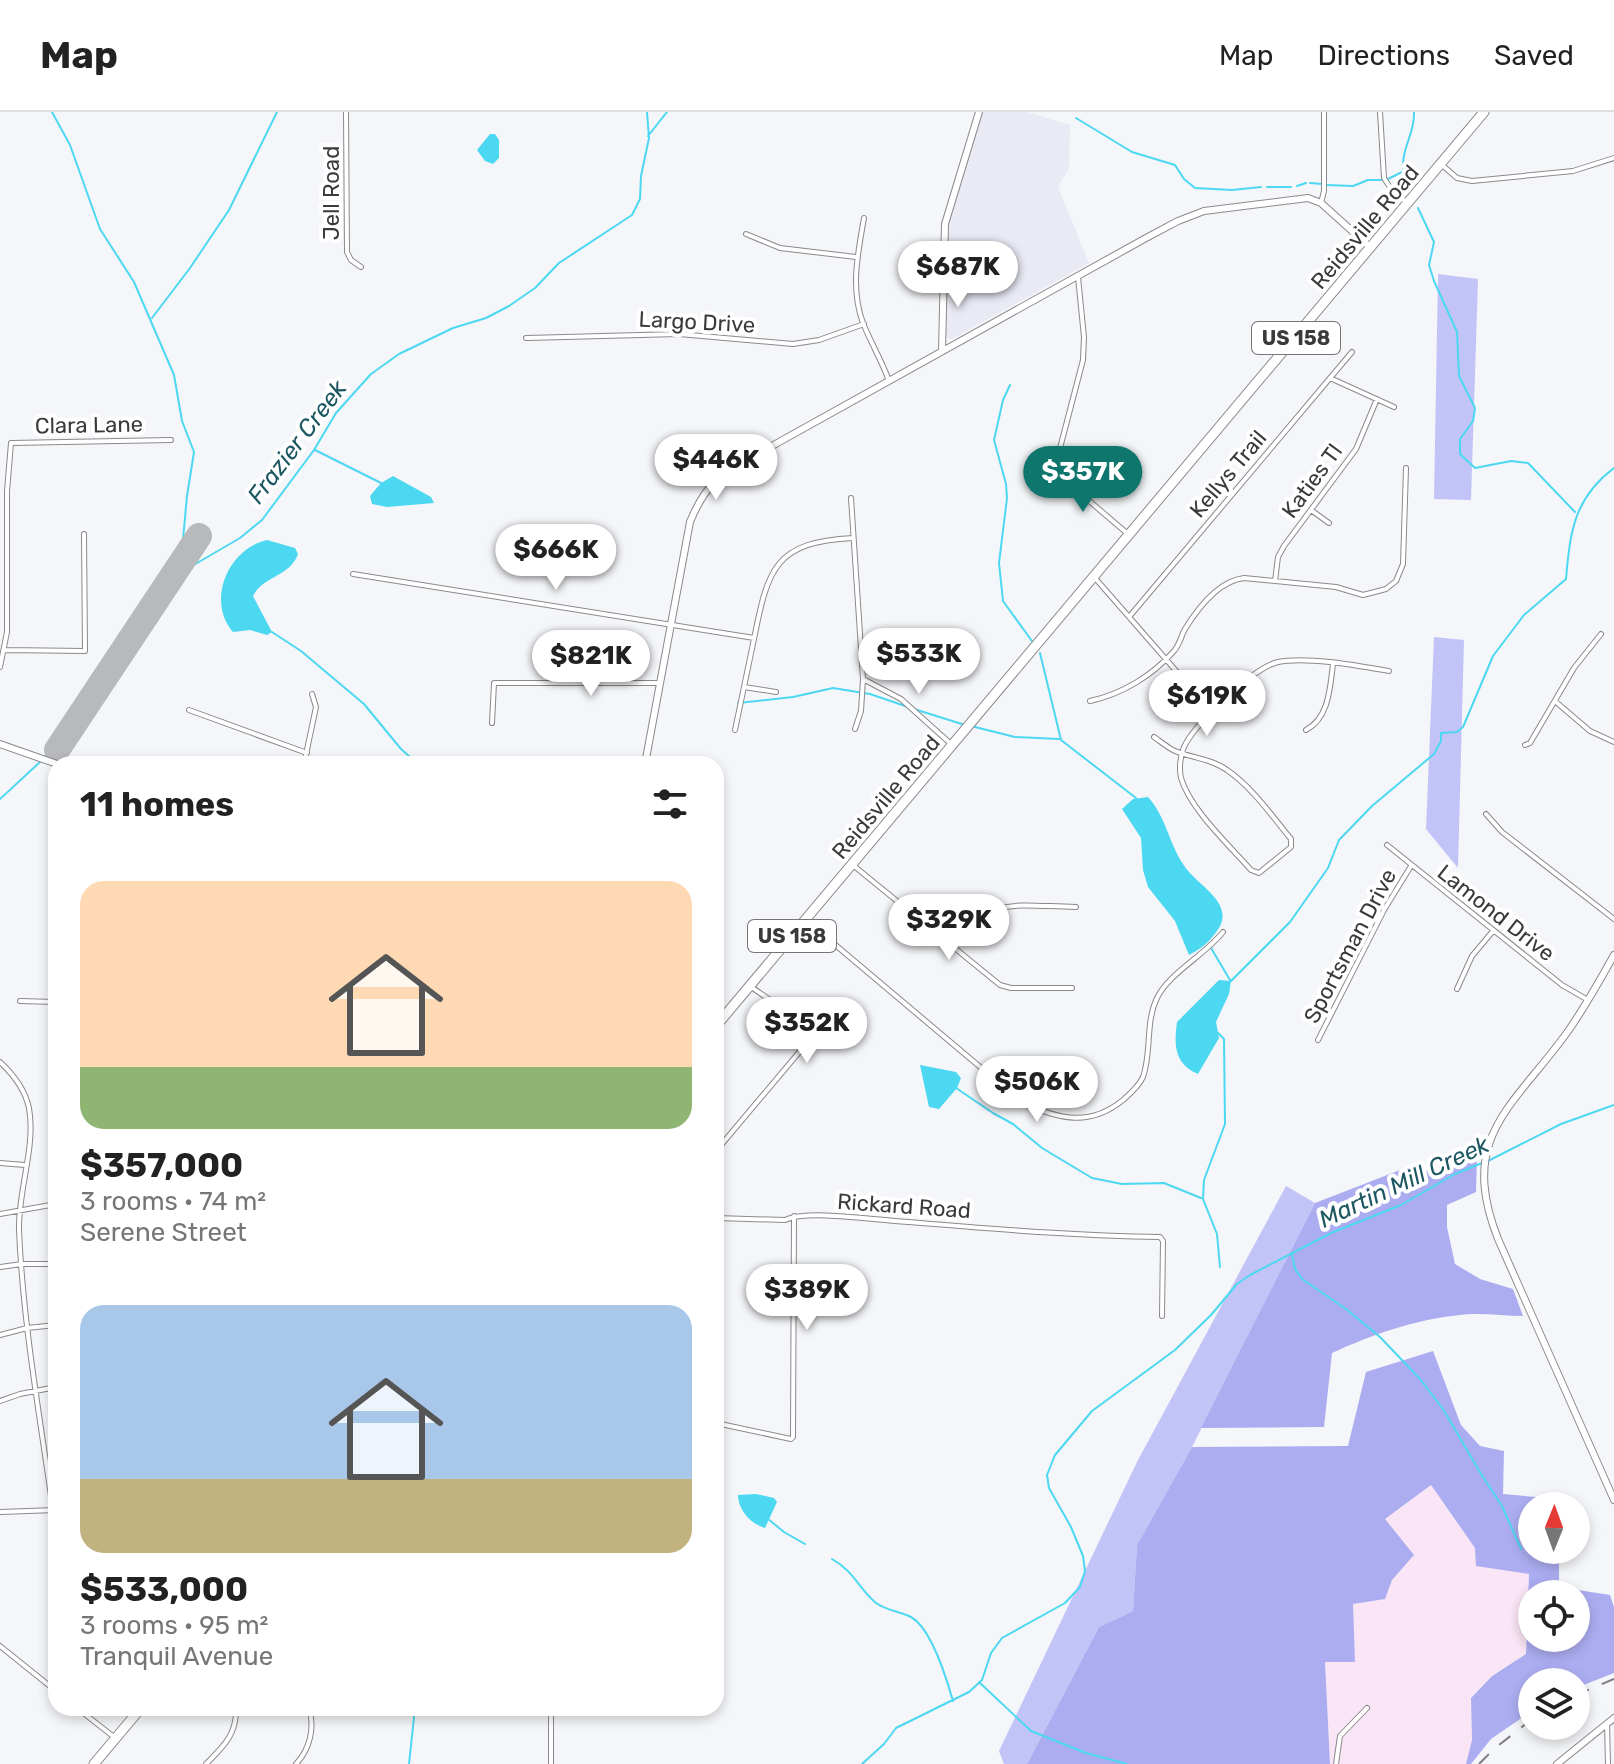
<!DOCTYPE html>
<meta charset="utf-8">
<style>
:root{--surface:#fff;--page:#f6f6f6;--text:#222;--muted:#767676;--line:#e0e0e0;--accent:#0f766e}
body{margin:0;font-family:Rubik,sans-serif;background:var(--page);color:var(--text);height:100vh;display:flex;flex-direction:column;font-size:30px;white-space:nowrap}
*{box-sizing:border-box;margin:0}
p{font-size:26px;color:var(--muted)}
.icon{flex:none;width:44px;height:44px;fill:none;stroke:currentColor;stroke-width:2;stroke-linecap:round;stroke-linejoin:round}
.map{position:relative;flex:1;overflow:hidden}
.panel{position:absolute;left:48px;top:644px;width:676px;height:960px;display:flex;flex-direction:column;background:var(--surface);border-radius:24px;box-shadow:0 4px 12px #0003}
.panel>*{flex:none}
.needle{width:52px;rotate:1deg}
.fabs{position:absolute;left:1518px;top:1380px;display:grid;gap:16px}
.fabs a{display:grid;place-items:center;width:72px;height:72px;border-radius:50%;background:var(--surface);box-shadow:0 4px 12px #0003;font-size:40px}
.price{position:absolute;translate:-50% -68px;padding:0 18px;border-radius:28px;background:#fff;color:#222;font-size:26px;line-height:52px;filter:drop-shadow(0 2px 4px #0008)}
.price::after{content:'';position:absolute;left:50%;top:48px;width:24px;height:18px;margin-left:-12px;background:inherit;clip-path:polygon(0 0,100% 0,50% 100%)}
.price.on{background:var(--accent);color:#fff}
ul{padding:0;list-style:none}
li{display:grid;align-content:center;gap:16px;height:424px;padding:0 32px}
li span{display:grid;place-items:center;height:248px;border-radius:24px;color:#555}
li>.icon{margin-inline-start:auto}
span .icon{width:144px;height:144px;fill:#fffc;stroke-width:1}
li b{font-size:34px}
h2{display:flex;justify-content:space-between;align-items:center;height:96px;padding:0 32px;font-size:34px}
header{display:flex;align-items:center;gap:48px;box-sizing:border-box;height:112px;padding:0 40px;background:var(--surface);border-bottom:2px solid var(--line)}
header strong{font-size:38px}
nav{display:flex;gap:44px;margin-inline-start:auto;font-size:28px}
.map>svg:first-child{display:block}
.industrial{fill:#f9e5f5}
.built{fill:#e9eaf4}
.green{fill:#c2c3f7}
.forest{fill:#acadf1;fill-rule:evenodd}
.water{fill:#4cd8f1}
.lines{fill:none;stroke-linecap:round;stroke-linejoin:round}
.stream{stroke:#4cd8f1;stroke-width:2}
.runway{stroke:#b8b9bc;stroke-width:26}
.street-casing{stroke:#8a8a8d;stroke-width:6}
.secondary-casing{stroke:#8a8a8d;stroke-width:8}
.highway-casing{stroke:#8a8a8d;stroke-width:11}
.street{stroke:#fff;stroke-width:4}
.secondary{stroke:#fff;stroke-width:6}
.highway{stroke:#fff;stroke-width:9}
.rail{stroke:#7c7c7f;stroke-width:2;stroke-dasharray:14 14;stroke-linecap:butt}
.labels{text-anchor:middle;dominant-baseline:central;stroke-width:8;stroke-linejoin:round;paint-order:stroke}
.shield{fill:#fff;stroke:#757576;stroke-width:2}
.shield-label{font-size:20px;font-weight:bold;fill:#3a3a3c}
.street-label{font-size:22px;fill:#3a3a3c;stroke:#fff}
.water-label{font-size:24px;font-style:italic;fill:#1d5762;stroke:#fff}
</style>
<header>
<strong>Map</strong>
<nav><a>Map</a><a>Directions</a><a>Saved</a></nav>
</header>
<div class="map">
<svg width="1614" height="1652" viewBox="0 0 1614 1652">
<rect width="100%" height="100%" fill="#f5f6f9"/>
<!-- industrial -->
<path class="industrial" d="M 1431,1373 L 1475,1436 L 1529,1462 L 1526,1542 L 1492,1563 L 1471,1585 L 1472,1628 L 1466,1652 L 1330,1652 L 1325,1550 L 1354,1549 L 1353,1492 L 1385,1487 L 1392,1468 L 1414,1443 L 1385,1407 Z"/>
<!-- built -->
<path class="built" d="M 978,0 L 1027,0 L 1070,13 L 1069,56 L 1058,75 L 1089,151 L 952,227 L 946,226 L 943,221 L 945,124 Z"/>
<!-- green -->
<path class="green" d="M 1438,162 L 1478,167 L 1471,388 L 1434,387 Z
M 1434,525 L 1464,528 L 1458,756 L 1426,717 Z
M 1286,1074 L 1315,1091 L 1192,1335 L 1137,1433 L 1133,1499 L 1099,1515 L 1027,1652 L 1004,1652 L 999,1639 L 1137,1350 Z"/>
<!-- forest -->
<path class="forest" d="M 1477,1043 L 1476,1080 L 1447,1093 L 1447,1115 L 1455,1152 L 1480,1167 L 1513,1177 L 1523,1204 C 1503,1204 1480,1200 1460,1203 C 1417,1207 1371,1223 1332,1241 L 1324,1315 L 1201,1316 L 1315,1091 L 1413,1053 L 1435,1062 Z
M 1433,1239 L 1461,1313 L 1480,1334 L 1504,1339 L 1503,1382 L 1558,1387 L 1558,1394 L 1532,1394 L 1532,1438 L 1559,1438 L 1559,1475 L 1610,1483 L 1614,1495 L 1614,1561 L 1576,1576 L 1576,1570 L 1532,1570 L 1532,1599 L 1491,1627 L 1471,1652 L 1466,1652 L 1472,1628 L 1471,1586 L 1492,1564 L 1526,1542 L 1529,1462 L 1476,1454 L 1475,1436 L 1431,1373 L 1385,1407 L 1414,1443 L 1392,1468 L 1385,1487 L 1353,1492 L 1355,1550 L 1325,1550 L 1330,1652 L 1027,1652 L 1099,1515 L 1133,1499 L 1137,1433 L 1192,1335 L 1348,1334 L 1366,1260 ZM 1532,1482 L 1576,1482 L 1576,1526 L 1532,1526 Z"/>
<!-- water -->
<path class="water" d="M 490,22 L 495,22 L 499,28 L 499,46 L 493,52 L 485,49 L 477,38 Z
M 393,364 L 431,385 L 434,391 L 387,395 L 372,392 L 370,384 L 381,371 Z
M 267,428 L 295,436 L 298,442 C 290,465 264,463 253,484 L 272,520 L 267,523 L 250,518 L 233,520 C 206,489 228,437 267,428 Z
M 1148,685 C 1166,705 1169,731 1183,752 C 1197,775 1241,792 1214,823 C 1207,832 1199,838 1189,843 L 1175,809 L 1148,775 L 1143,758 L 1141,726 L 1122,697 L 1133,687 Z
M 1219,868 L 1231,869 L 1229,882 L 1216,910 L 1219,926 L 1198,962 C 1174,952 1174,933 1177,910 Z
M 920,953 L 956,960 L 961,966 L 957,976 L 939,997 L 929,995 Z
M 756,1382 L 774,1386 L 777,1390 L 765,1416 C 751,1412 738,1398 738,1383 Z"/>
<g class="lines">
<!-- stream -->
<path class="stream" d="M 52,0 L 70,33 L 100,117 L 134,170 L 174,263 L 182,309 L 194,340 L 187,384 L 180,460
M 1076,6 L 1132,40 L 1175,53 L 1184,67 L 1195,76 L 1232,78 L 1261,75
M 648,24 L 667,0
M 1388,67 L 1404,59
M 1310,71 L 1322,72
M 1326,73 L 1353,74 L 1368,68 L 1383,68
M 1297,74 L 1306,71
M 1267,75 L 1291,75
M 1411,78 C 1409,69 1403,62 1403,53 C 1403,33 1415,21 1414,0
M 1418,96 L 1434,130 L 1429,153 L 1434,169 L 1457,220 L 1459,264 L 1475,296 L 1473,309 L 1460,327 L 1460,342 L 1475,356 L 1511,349 L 1528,351 L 1575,400
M 152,206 L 190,156 L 229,98 L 277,0
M 1010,273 L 1003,288 L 994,328 L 1006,372 L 1007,386 L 999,451 L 1003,489 L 1032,529
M 315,338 L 381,371
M 272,520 L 301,539 L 364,592 L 401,637 L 418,652
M 1040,541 L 1061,628 L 1136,686
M 738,591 L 793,585 L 833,576 L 870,582 L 908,595
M 914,597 L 965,613
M 971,614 L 1015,625 L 1059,627
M 44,645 L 72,621 L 110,548 L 158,482 L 180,461 L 240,426 L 262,408 L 314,338 L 336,301 L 371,262 L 399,242 L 453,216 L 486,206 L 509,194 L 535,176 L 559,151 L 632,103 L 640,87 L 641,64 L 649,26 L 647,0
M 0,687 L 40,650
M 1211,836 L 1230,868
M 1231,869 L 1290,810 L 1328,756 L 1339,728 L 1372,694 L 1434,642 L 1441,629 L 1441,621 L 1457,620 L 1463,615 L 1493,544 L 1524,503 L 1566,467 C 1570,420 1574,386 1614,356
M 1217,920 L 1224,927 L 1225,1012 L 1204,1068 L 1203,1087 L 1217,1122 L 1220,1155
M 956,976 L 993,1001 L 1013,1012 L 1042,1036 L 1092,1066 L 1122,1072 L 1164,1071 L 1201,1086
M 1488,1049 L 1561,1012 L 1614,993
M 1292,1142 L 1295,1157 L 1302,1167 L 1346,1197 L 1380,1225 L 1420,1267 L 1443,1297 L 1481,1362 L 1502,1394 L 1521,1437
M 768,1407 L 784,1420 L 805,1432
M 832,1447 C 855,1460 858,1476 876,1491 C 887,1499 900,1499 911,1505 C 931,1516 947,1568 953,1589
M 979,1570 L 1031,1619 L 1086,1641 L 1127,1652
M 409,1652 L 415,1596
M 862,1652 L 884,1632 L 896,1616 L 969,1580 L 982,1568 L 991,1541 L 1002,1526 L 1065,1491 L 1080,1475 L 1085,1459 L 1083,1444 L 1071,1415 L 1049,1376 L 1047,1363 L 1055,1343 L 1092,1299 L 1175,1238 L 1211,1203 L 1237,1172 L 1250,1163 L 1331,1121 L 1401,1093 L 1455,1062 L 1482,1051"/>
<!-- runway -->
<path class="runway" d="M 57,638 L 199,424"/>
<!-- street casing -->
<g class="street-casing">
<path id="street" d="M 346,0 L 347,140 L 351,148 L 361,155
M 1380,0 L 1384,66 L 1391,77 L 1406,90
M 1441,52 L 1457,66 L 1472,69 L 1573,59 L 1614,46
M 1321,91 L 1324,79 L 1324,0
M 864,106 C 858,141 850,176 863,211 C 871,231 882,249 889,269
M 746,122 L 780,136 L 856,145
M 1078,165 L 1084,225 L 1083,248 L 1054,359 L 1128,422
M 526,226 L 679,222 L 793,232 L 819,228 L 864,212
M 1330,266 L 1394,295
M 851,386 L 863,567 L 861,599 L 855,617
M 1311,398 L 1329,411
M 353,462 L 754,526
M 1095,466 L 1212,600
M 1275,469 L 1278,445 L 1284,434 L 1356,337 L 1377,287
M 1129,505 L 1352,240
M 5,538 L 85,539 L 84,422
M 0,555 L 7,520 L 7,379 L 11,331 L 171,328
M 863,567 L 901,587 L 951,632
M 744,575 L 776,580
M 1090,589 C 1122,582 1152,564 1174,539 C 1180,532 1181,524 1185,517 C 1198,496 1219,469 1244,466 L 1336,475 L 1363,483 L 1386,477 L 1396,469 L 1403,452 L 1406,356
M 1556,590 L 1590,619 L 1614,630
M 189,598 L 307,641
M 492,611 L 494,571 L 659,571
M 735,618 C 741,588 748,557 754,527 C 768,456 775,430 853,426
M 1306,618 C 1329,606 1330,576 1333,552
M 1154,625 C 1160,629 1168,636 1175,639 C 1192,646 1212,647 1227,658 C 1252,675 1272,704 1291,727 L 1291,735 L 1259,761 L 1251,758 C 1229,733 1190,697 1181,666 C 1179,657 1180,644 1184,635 C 1194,612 1253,556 1278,550 C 1306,544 1360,554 1389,559
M 1525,633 L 1530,631 L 1574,556 L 1601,522
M 304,652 L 316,595 L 312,582
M 1486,702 L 1502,720 L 1614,807
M 1387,733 L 1562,873 L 1588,888
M 854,754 L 1000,873 L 1011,876 L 1072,876
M 807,809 L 1024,992 C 1060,1007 1090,1015 1123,988 C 1130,982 1139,974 1143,965 C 1152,939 1145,911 1157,886 C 1169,861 1205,843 1223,820
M 947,830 C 994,784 1015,794 1076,795
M 1457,877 L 1472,844 L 1493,819
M 20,889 L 56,890
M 1318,928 L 1384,798 L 1411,754
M 0,950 C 14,963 25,977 29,996 C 36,1035 18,1078 19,1118 C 23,1212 40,1305 53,1398
M 716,1039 L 801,938 L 808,926 C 803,907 766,886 750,874
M 0,1051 L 25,1053
M 0,1102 L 56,1092
M 716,1106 L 785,1108 C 807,1098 868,1107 895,1109 C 983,1116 1071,1124 1160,1125 L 1163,1129 L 1162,1204
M 0,1155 L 22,1152 L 56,1152
M 0,1223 L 27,1216 L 56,1213
M 0,1289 L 20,1282 L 56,1275
M 716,1311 L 791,1327 L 793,1325 L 794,1104
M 0,1400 L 56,1398
M 0,1534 L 56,1579
M 77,1596 L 114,1625
M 551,1596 L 551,1652
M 1607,1611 L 1608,1652
M 206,1652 C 224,1634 237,1622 236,1596
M 296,1652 C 310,1637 315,1616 309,1596
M 1336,1652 L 1340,1624 L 1367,1596"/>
</g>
<!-- secondary casing -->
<g class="secondary-casing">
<path id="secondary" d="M 942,239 L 945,112 L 979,0
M 0,632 L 57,652
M 645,652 L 690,410 C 699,388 708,374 727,359 L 1146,126 L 1178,109 L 1204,99 L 1308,86 L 1321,91 L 1371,136
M 1614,843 C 1599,870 1584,897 1566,922 C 1512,996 1458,1025 1498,1127 L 1614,1388
M 1557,1652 L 1614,1606"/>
</g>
<!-- highway casing -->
<g class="highway-casing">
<path id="highway" d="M 716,914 L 1484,0
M 94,1652 L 141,1596"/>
</g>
<!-- street -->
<use href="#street" class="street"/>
<!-- secondary -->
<use href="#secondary" class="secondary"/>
<!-- highway -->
<use href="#highway" class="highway"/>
<!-- rail -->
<path class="rail" d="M 1576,1583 L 1614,1567
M 1479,1652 L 1494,1637 L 1532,1607"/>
</g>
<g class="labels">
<!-- shield labels -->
<g class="shield">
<rect x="1252" y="210" width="88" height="32" rx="6"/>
<rect x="748" y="808" width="88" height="32" rx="6"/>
</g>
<g class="shield-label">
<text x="1296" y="226">US 158</text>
<text x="792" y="824">US 158</text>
</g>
<!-- street labels -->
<g class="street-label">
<text transform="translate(331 81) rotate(-90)">Jell Road</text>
<text transform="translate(1365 115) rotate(-50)">Reidsville Road</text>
<text transform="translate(697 210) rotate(3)">Largo Drive</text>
<text transform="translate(89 313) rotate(-1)">Clara Lane</text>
<text transform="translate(1228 362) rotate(-50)">Kellys Trail</text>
<text transform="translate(1312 369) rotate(-54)">Katies Tl</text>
<text transform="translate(886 685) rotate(-50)">Reidsville Road</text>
<text transform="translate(1496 801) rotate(38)">Lamond Drive</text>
<text transform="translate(1350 834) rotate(-62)">Sportsman Drive</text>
<text transform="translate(904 1094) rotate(4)">Rickard Road</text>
</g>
<!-- water labels -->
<g class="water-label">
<text transform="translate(297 330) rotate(-53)">Frazier Creek</text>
<text transform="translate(1404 1070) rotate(-25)">Martin Mill Creek</text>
</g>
</g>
</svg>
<div class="fabs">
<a><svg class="needle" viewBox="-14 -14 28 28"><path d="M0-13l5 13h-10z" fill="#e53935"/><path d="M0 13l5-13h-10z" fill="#767676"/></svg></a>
<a><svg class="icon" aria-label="locate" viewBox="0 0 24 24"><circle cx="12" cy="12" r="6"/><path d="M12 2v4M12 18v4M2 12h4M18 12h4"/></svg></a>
<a><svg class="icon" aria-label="layers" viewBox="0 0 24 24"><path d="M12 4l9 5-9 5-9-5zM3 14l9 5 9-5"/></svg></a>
</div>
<b class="price" style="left:958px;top:197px">$687K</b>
<b class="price" style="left:716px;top:390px">$446K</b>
<b class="price on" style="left:1083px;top:402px">$357K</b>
<b class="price" style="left:556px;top:480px">$666K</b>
<b class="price" style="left:919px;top:584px">$533K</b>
<b class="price" style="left:591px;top:586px">$821K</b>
<b class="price" style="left:1207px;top:626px">$619K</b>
<b class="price" style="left:949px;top:850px">$329K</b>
<b class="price" style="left:807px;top:953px">$352K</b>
<b class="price" style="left:1037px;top:1012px">$506K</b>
<b class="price" style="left:807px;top:1220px">$389K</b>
<section class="panel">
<h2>11 homes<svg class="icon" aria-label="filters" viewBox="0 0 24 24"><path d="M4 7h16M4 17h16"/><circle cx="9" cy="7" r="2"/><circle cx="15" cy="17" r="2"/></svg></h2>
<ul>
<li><span style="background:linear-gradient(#ffd9b3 75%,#8fb573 0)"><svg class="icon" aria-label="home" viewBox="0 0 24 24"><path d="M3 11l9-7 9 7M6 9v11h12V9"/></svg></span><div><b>$357,000</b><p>3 rooms · 74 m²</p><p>Serene Street</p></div></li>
<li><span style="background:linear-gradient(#a9c7e8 70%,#c2b280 0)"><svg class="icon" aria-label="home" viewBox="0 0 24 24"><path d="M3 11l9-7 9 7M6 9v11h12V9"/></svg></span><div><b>$533,000</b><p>3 rooms · 95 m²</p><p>Tranquil Avenue</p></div></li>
</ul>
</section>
</div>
